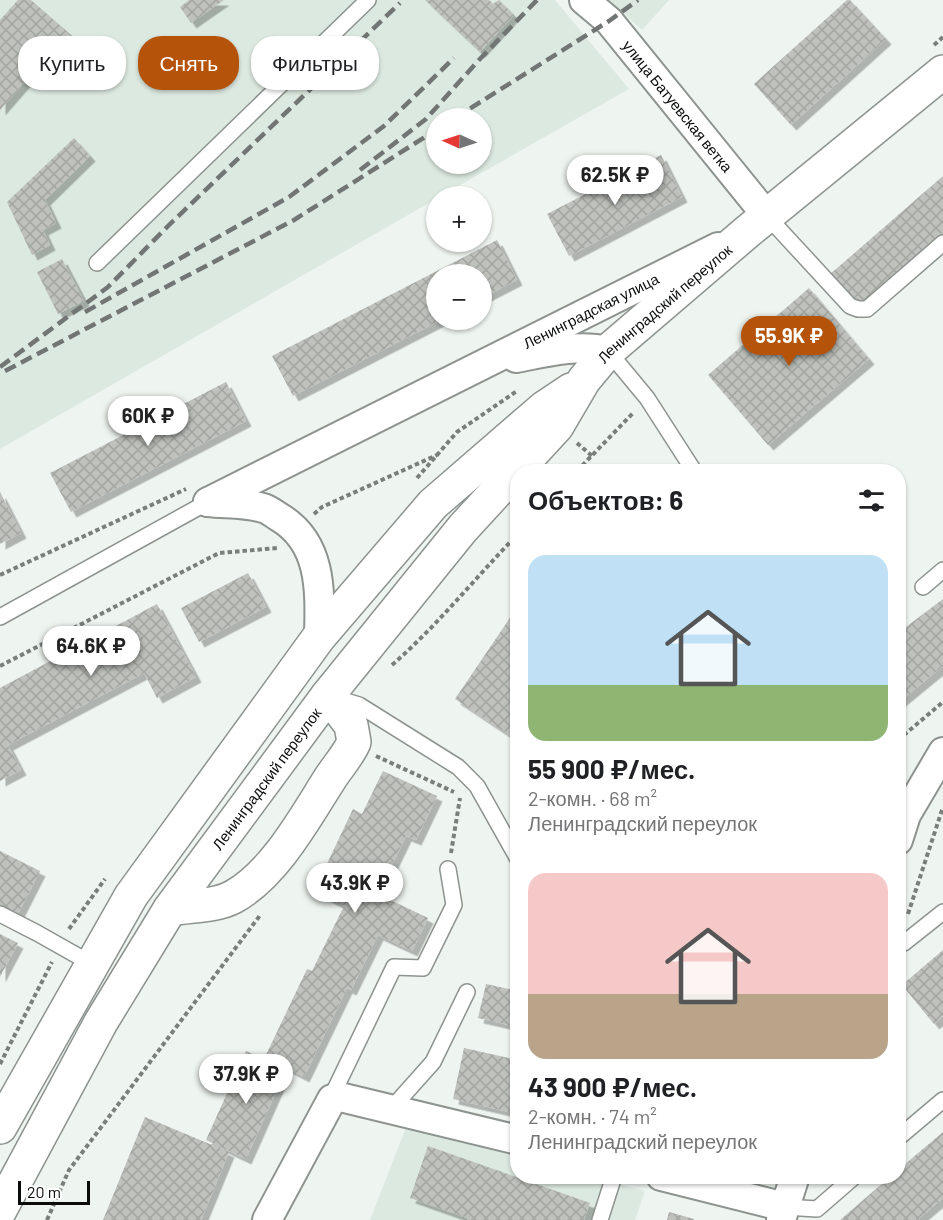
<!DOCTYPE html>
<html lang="ru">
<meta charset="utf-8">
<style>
:root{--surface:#fff;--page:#f6f6f6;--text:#202124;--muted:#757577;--accent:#b45309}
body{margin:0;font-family:Barlow,sans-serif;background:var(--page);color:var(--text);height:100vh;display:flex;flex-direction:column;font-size:22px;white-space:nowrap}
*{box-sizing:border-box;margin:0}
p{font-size:20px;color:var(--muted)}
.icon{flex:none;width:33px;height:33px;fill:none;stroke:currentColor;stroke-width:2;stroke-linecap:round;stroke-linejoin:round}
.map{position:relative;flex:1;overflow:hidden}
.details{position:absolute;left:510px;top:464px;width:396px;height:720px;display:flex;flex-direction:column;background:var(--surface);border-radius:24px;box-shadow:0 2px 4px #0004}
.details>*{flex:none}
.top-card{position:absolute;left:18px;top:36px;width:402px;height:54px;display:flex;gap:12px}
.needle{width:39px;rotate:273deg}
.buttons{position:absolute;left:426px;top:108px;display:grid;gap:12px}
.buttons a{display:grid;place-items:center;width:66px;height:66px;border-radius:50%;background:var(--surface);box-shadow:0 2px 4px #0004;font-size:30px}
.scale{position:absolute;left:18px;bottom:15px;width:72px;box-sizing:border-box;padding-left:6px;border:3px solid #0a0c0b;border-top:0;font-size:16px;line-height:21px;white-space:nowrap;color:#0a0c0b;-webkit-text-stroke:4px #fff;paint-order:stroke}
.price{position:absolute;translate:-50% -51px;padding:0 14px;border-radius:21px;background:#fff;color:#222;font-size:20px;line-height:39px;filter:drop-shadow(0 2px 3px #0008)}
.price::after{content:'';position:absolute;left:50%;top:36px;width:18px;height:14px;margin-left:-9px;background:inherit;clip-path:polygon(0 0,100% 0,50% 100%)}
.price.current{background:var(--accent);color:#fff}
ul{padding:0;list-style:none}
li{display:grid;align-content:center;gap:12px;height:318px;padding:0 18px}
li span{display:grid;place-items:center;height:186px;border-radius:18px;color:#555}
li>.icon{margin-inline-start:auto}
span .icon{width:108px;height:108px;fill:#fffc;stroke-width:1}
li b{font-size:26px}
h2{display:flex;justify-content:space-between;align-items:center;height:72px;padding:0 18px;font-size:26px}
.pill{padding:0 21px;border-radius:24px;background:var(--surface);box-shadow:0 2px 4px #0004;font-size:21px;line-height:54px}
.pill.current{background:var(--accent);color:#fff}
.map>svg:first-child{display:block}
.built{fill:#dce9e0;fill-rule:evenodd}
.building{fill:url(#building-cross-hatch);filter:url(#shadow)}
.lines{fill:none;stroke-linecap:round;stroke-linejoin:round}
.service-casing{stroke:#8d938f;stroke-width:18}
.minor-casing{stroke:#8d938f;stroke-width:32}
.secondary-casing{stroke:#8d938f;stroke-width:36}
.path{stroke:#7b7f7c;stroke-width:4;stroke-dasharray:4.5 3;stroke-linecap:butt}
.service{stroke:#fff;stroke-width:15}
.minor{stroke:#fff;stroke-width:28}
.secondary{stroke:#fff;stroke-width:33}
.rail{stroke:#717573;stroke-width:4.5;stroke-dasharray:12 6;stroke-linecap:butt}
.labels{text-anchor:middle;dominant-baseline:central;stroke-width:5;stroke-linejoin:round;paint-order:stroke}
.street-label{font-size:15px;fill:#0a0c0b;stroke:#fff}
</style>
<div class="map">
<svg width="943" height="1220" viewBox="0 0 943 1220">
<defs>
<pattern id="building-cross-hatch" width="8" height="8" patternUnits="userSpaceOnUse" patternTransform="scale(1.5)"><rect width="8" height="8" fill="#bfc1bc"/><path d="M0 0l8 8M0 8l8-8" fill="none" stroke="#a3a5a0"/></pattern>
<filter id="shadow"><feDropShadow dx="5.5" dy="5.5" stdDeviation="0" flood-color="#0004"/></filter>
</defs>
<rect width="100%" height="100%" fill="#eef4f0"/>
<!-- built -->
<path class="built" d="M 0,0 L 555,0 L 629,89 L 441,196 L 436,196 L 436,199 L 0,449 ZM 436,118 L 482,118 L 482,164 L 436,164 Z
M 609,0 L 669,0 L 642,30 Z
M 407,1125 L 517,1156 L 518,1176 L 590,1176 L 645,1191 L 635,1220 L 370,1220 Z"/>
<!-- building -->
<path class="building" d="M 18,0 L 31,0 L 78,41 L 60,62 L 50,53 L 0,110 L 0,20 Z
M 189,0 L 224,0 L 191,23 L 180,7 Z
M 425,0 L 489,0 L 493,4 L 499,0 L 514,15 L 480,52 Z
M 847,0 L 850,0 L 886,39 L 791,125 L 754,84 Z
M 74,138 L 90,156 L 45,200 L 56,223 L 43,230 L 50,245 L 32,255 L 7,202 Z
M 661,155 L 682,197 L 569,256 L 547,214 Z
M 943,176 L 943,232 L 855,308 L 828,276 Z
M 497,240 L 517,280 L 482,298 L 482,274 L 436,274 L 436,320 L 441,320 L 293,396 L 272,356 Z
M 62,259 L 84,301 L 58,314 L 37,272 Z
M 809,288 L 869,359 L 768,445 L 708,375 Z
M 226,382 L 246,421 L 71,512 L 50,473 Z
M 0,492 L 21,533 L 0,544 Z
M 248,573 L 266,607 L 199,642 L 181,608 Z
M 943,599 L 943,661 L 941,663 L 943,666 L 898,703 L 898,633 Z
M 157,604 L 196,677 L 157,698 L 144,673 L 8,745 L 21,770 L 0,781 L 0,688 Z
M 518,606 L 518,741 L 455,699 Z
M 383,771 L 437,796 L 416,840 L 406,836 L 378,894 L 428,918 L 412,951 L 378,935 L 351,990 L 347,988 L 304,1077 L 265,1057 L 307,969 L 312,971 L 344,906 L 314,891 L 353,809 L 362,814 Z
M 0,851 L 40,871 L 16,918 L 0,910 Z
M 0,934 L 18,943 L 0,977 Z
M 943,950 L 943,1016 L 934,1024 L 902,985 Z
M 486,984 L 518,991 L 518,1027 L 478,1018 Z
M 464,1048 L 518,1060 L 518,1114 L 453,1099 Z
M 246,1051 L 286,1069 L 246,1159 L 206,1140 Z
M 145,1117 L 229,1152 L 201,1220 L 103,1220 Z
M 943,1132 L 943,1198 L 917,1220 L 840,1220 L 891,1176 L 898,1176 L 898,1170 Z
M 428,1146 L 590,1203 L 584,1220 L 467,1220 L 467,1218 L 410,1198 Z
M 669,1212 L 694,1219 L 694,1220 L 667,1220 Z"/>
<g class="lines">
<!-- service casing -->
<g class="service-casing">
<path id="service" d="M 767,216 L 850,306 L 858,309 L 867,309 L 943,243
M 97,263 L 368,0
M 608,351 L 647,398 L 694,471
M 923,587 L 943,570
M 0,617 L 208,502
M 336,698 L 359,705 L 458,767 L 477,786 L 518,859
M 0,914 L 37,933 L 92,964
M 898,943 L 904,943 L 943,912
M 329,1102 L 394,967 L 423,968 L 454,905 L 448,869
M 392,1108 L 433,1062 L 467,992
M 898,1138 L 943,1100
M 785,1207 L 817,1209 L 855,1176
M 600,1220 L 614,1176"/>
</g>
<!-- minor casing -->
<g class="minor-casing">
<g id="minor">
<path id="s1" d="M 584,0 L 609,21 L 767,216"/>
<path d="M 516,358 C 547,352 577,344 608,351"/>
<path id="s2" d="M 208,502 L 718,247"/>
<path d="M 208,502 C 225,504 246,503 263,508 C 268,509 274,514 279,517 C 323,543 320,593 319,637"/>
<path d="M 898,840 L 906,815 L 943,752"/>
<path d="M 661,1176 L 785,1207"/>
<path d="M 267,1220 L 332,1099 L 340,1097 L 518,1140"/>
<path d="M 781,1220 L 795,1176"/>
</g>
</g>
<!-- secondary casing -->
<g class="secondary-casing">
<g id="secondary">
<path d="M 170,909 C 190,905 214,907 233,897 C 275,874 306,816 331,777 C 339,765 349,754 354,742 L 351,725 L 328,695"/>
<path d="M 0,1127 L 131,896 L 319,637 L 433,504 L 544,408 L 571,390"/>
<path id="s3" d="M 0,1210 L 101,1022 L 170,909 L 328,695 L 463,528 L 557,426 L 584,380 L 608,351 L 747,232 L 943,72"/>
</g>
</g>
<!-- path -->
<path class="path" d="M 934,45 L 943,37
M 577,443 L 592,456
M 577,471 L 634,412
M 417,478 L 457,432 L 517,391
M 314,514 L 322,507 L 437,455
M 0,575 L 186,489
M 392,665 C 438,625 475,578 518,534
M 0,666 L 219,553 L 278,548
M 898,740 L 943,702
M 376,756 L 454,792
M 451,853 L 460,798
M 908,914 L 943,807
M 69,929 L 105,879
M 0,1064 L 52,962
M 47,1220 L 69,1170 L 261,914"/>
<!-- service -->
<use href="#service" class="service"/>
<!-- minor -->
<use href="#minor" class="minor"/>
<!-- secondary -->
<use href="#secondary" class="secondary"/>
<!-- rail -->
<path class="rail" d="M 455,118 L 609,21 L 638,0
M 360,170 L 426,119 L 478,61 L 537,0
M 85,312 L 289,197 L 384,126 L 454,58
M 0,367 L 108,287 L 168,226 L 400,3
M 5,371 L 294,220 L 436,130"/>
</g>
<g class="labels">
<!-- street labels -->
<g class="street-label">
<text stroke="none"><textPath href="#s1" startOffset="142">улица Батуевская ветка</textPath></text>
<text stroke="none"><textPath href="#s3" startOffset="1130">Ленинградский переулок</textPath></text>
<text stroke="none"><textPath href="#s2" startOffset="428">Ленинградская улица</textPath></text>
<text stroke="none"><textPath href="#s3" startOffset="508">Ленинградский переулок</textPath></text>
</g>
</g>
</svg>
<div class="buttons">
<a><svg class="needle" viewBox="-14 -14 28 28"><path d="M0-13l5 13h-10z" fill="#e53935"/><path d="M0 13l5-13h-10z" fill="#757577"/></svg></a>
<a>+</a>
<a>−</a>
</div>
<div class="scale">20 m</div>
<b class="price" style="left:615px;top:206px">62.5K ₽</b>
<b class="price current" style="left:789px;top:367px">55.9K ₽</b>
<b class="price" style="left:148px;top:447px">60K ₽</b>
<b class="price" style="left:91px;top:677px">64.6K ₽</b>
<b class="price" style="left:355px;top:914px">43.9K ₽</b>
<b class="price" style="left:246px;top:1105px">37.9K ₽</b>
<div class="top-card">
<a class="pill">Купить</a>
<a class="pill current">Снять</a>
<a class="pill">Фильтры</a>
</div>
<section class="details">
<h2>Объектов: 6<svg class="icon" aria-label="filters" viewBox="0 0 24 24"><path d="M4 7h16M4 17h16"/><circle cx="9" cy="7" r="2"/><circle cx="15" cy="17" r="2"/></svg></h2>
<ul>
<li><span style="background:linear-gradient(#bfe0f5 70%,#8fb573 0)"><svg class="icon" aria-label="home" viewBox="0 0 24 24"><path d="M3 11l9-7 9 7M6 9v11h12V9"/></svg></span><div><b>55 900 ₽/мес.</b><p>2-комн. · 68 m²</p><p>Ленинградский переулок</p></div></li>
<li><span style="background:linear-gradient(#f6c9c9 65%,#b9a48a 0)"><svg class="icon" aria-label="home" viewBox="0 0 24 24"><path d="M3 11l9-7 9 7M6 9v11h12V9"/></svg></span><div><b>43 900 ₽/мес.</b><p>2-комн. · 74 m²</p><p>Ленинградский переулок</p></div></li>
</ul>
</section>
</div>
